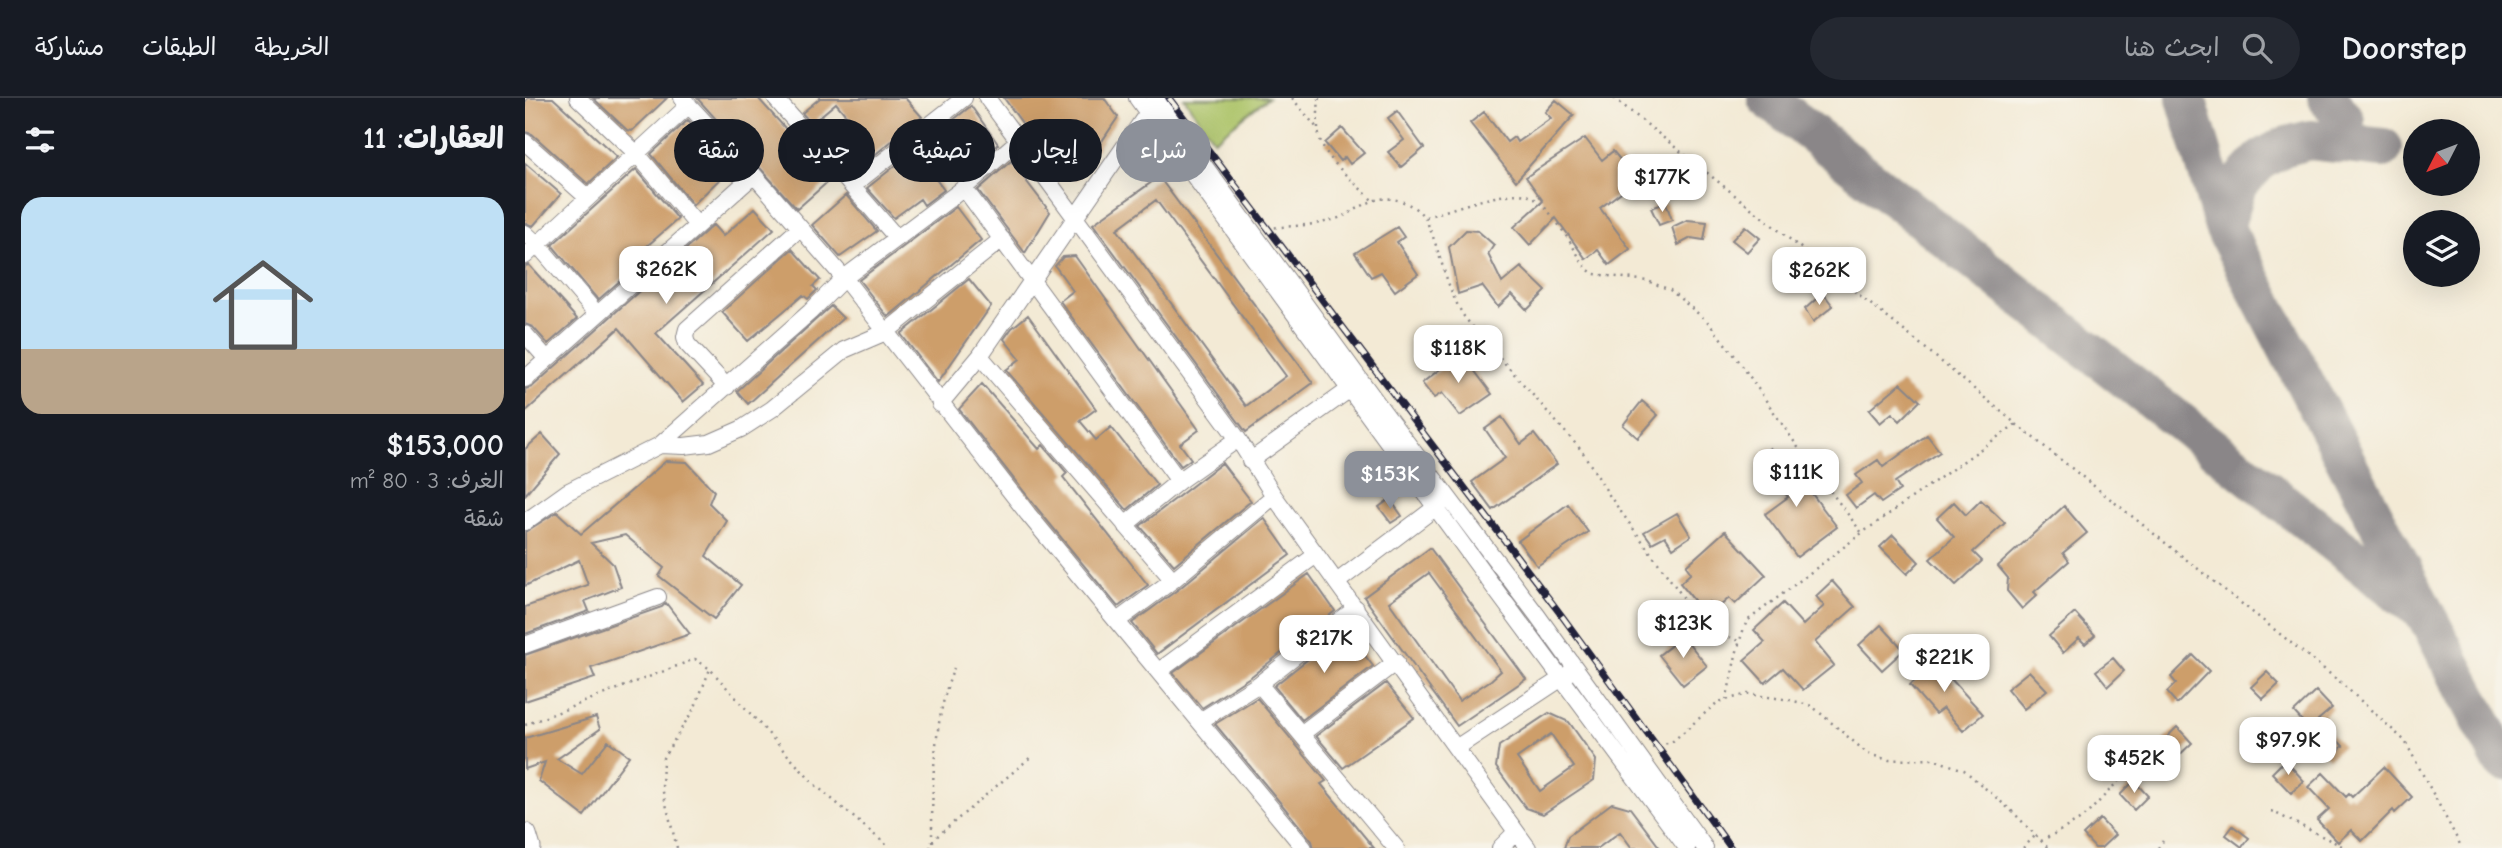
<!DOCTYPE html>
<html lang="ar">
<meta charset="utf-8">
<style>
:root{--surface:#171b24;--page:#242831;--text:#f1f3f6;--muted:#9ea1a6;--line:#363941;--accent:#8c9099}
body{margin:0;font-family:"Comic Neue","Playpen Sans Arabic",sans-serif;background:var(--page);color:var(--text);direction:rtl;height:100vh;display:flex;flex-direction:column;font-size:26px;white-space:nowrap}
*{box-sizing:border-box;margin:0}
p{font-size:23px;color:var(--muted)}
.icon{flex:none;width:38px;height:38px;fill:none;stroke:currentColor;stroke-width:2;stroke-linecap:round;stroke-linejoin:round}
.map{position:relative;flex:1;overflow:hidden;direction:ltr}
.side{display:flex;flex-direction:column;background:var(--surface);width:525px}
.side>*{flex:none}
.hud{position:absolute;left:21px;top:21px;width:665px;height:63px;direction:rtl;display:flex;gap:14px}
.needle{width:46px;rotate:228deg}
.tools{position:absolute;left:1878px;top:21px;display:grid;gap:14px}
.tools a{display:grid;place-items:center;width:77px;height:77px;border-radius:50%;background:var(--surface);box-shadow:0 7px 28px #0002;font-size:35px}
.price{position:absolute;translate:-50% -60px;padding:0 16px;border-radius:14px;background:#fff;color:#222;font-size:23px;line-height:46px;filter:drop-shadow(0 2px 4px #0008)}
.price::after{content:'';position:absolute;left:50%;top:42px;width:21px;height:16px;margin-left:-10px;background:inherit;clip-path:polygon(0 0,100% 0,50% 100%)}
.price.active{background:var(--accent);color:#fff}
ul{padding:0;list-style:none}
li{display:grid;align-content:center;gap:14px;height:371px;padding:0 21px}
li+li{border-top:2px solid var(--line)}
li span{display:grid;place-items:center;height:217px;border-radius:21px;color:#555}
li>.icon{margin-inline-start:auto}
span .icon{width:126px;height:126px;fill:#fffc;stroke-width:1}
li b{font-size:30px}
h2{display:flex;justify-content:space-between;align-items:center;height:84px;padding:0 21px;font-size:30px}
.tag{padding:0 24px;border-radius:32px;background:var(--surface);box-shadow:0 7px 28px #0002;font-size:24px;line-height:63px}
.tag.active{background:var(--accent);color:#fff}
header{display:flex;align-items:center;gap:42px;box-sizing:border-box;height:98px;padding:0 35px;background:var(--surface);border-bottom:2px solid var(--line)}
header strong{font-size:33px}
nav{display:flex;gap:38px;margin-inline-start:auto;font-size:24px}
.search{width:490px;height:63px;background:var(--page);display:flex;align-items:center;gap:18px;box-sizing:border-box;padding:0 24px;border-radius:38px;color:var(--muted);font-size:26px}
main{display:flex;flex:1;min-height:0}
.map>svg:first-child{display:block}
.green{fill:#adc46a;stroke:#687352;stroke-width:2}
.lines{fill:none;stroke-linecap:round;stroke-linejoin:round}
.taxiway{stroke:#8a8688;stroke-width:40}
.building{fill:#cd9e6b;fill-rule:evenodd}
.street-casing{stroke:#8a8688;stroke-width:18}
.secondary-casing{stroke:#8a8688;stroke-width:25}
.path{stroke:#8a8688;stroke-width:2.5;stroke-dasharray:2 5;stroke-linecap:butt}
.street{stroke:#fff;stroke-width:16}
.secondary{stroke:#fff;stroke-width:23}
.rail-casing{stroke:#22223b;stroke-width:7}
.rail{stroke:#f7f3e8;stroke-width:4.5;stroke-dasharray:13;stroke-linecap:butt}
</style>
<header>
<strong>Doorstep</strong>
<div class="search"><svg class="icon" aria-label="search" viewBox="0 0 24 24"><circle cx="10" cy="10" r="6"/><path d="M15 15l6 6"/></svg>ابحث هنا</div>
<nav><a>الخريطة</a><a>الطبقات</a><a>مشاركة</a></nav>
</header>
<main>
<div class="map">
<svg width="1977" height="750" viewBox="0 0 1977 750">
<rect width="100%" height="100%" fill="#f7f3e8"/>
<filter id="ink" filterUnits="userSpaceOnUse"><feTurbulence type="fractalNoise" baseFrequency=".0143" numOctaves="2"/><feDisplacementMap in="SourceGraphic" scale="14" xChannelSelector="R" yChannelSelector="G"/><feConvolveMatrix kernelMatrix="1 2 1 2 8 2 1 2 1" color-interpolation-filters="sRGB"/></filter>
<filter id="wash" filterUnits="userSpaceOnUse"><feTurbulence type="fractalNoise" baseFrequency=".00686" numOctaves="4" result="noise"/><feDisplacementMap in="SourceGraphic" scale="28" xChannelSelector="R" yChannelSelector="G"/><feGaussianBlur stdDeviation="1.57" result="paint"/><feColorMatrix in="noise" values="0 0 0 0 0 0 0 0 0 0 0 0 0 0 0 0 0 1.4 0 .05"/><feComposite in="paint" operator="in"/></filter>
<g filter="url(#wash)">
<rect width="100%" height="100%" fill="#f3ead5"/>
<!-- green -->
<path class="green" d="M 659,0 L 743,0 L 689,42 Z"/>
<g class="lines">
<!-- taxiway -->
<path class="taxiway" d="M 1242,0 L 1899,515
M 1661,0 L 1699,129 L 1977,663
M 1803,0 L 1820,23
M 1699,129 L 1712,88 L 1736,62 L 1758,49 L 1785,42 L 1858,50"/>
</g>
<g id="blocks">
<!-- building -->
<path class="building" d="M 3,0 L 28,0 L 92,59 L 63,86 L 7,36 L 0,34 L 0,4 Z
M 68,0 L 142,0 L 107,33 L 102,32 Z
M 172,0 L 233,0 L 306,81 L 272,111 Z
M 295,0 L 380,0 L 397,19 L 328,74 L 277,15 ZM 311,5 L 330,28 L 311,44 L 292,21 Z
M 479,0 L 579,0 L 593,19 L 552,81 L 535,78 Z
M 1031,2 L 1049,17 L 991,83 L 945,25 L 959,14 L 982,44 L 989,39 L 992,44 L 1026,20 L 1020,14 Z
M 446,8 L 473,46 L 436,78 L 408,42 L 391,55 L 419,92 L 399,107 L 395,101 L 369,120 L 342,90 Z
M 872,13 L 899,50 L 876,69 L 863,54 L 879,42 L 863,20 Z
M 163,22 L 172,32 L 169,35 L 203,73 L 168,107 L 126,56 Z
M 817,30 L 839,55 L 825,66 L 820,59 L 815,63 L 800,45 Z
M 1060,40 L 1077,62 L 1088,53 L 1112,82 L 1075,110 L 1105,151 L 1084,167 L 1073,152 L 1061,161 L 1031,120 L 1005,147 L 989,129 L 1018,103 L 1001,79 Z
M 486,63 L 525,114 L 500,155 L 453,92 Z
M 0,65 L 36,96 L 8,128 L 0,125 Z
M 111,71 L 153,121 L 99,168 L 105,174 L 73,202 L 27,147 Z
M 634,79 L 788,285 L 721,334 L 568,126 ZM 631,102 L 761,278 L 721,308 L 592,131 Z
M 321,97 L 352,133 L 315,159 L 287,127 Z
M 1141,105 L 1147,122 L 1134,127 L 1126,110 Z
M 431,109 L 456,142 L 363,219 L 334,182 Z
M 230,110 L 249,131 L 131,235 L 178,287 L 158,304 L 94,230 L 0,314 L 0,291 L 7,289 L 188,127 L 198,138 Z
M 1162,122 L 1182,124 L 1179,142 L 1166,140 L 1153,147 L 1147,129 Z
M 1220,128 L 1235,140 L 1222,154 L 1207,142 Z
M 872,129 L 879,139 L 872,144 L 893,176 L 870,193 L 856,174 L 846,179 L 830,155 Z
M 941,132 L 953,133 L 969,147 L 963,156 L 977,185 L 996,169 L 1021,193 L 1002,212 L 987,196 L 973,209 L 957,188 L 933,196 L 924,149 Z
M 267,151 L 295,182 L 288,188 L 292,192 L 283,201 L 278,197 L 223,243 L 197,214 Z
M 550,158 L 674,332 L 655,346 L 666,361 L 656,368 L 535,203 L 548,193 L 530,168 L 538,159 Z
M 4,167 L 52,221 L 23,246 L 8,229 L 0,226 L 0,168 Z
M 444,181 L 466,208 L 413,284 L 376,236 Z
M 1298,195 L 1308,208 L 1288,224 L 1280,211 Z
M 306,208 L 318,220 L 223,306 L 212,293 Z
M 503,217 L 571,311 L 555,323 L 571,342 L 586,329 L 632,387 L 602,412 L 481,272 L 495,261 L 479,241 L 487,230 Z
M 936,255 L 967,296 L 935,318 L 917,295 L 909,300 L 897,285 Z
M 1376,285 L 1395,303 L 1375,323 L 1367,315 L 1355,325 L 1344,312 Z
M 457,286 L 514,351 L 518,347 L 542,375 L 538,379 L 623,487 L 593,509 L 511,409 L 434,311 Z
M 1117,303 L 1133,317 L 1113,340 L 1098,327 Z
M 977,319 L 996,346 L 1009,336 L 1032,366 L 968,412 L 947,384 L 980,360 L 960,331 Z
M 17,336 L 35,356 L 0,397 L 0,351 Z
M 1402,337 L 1415,354 L 1370,384 L 1375,392 L 1356,405 L 1349,397 L 1331,410 L 1321,397 L 1337,385 L 1331,377 L 1353,362 L 1358,369 Z
M 1245,350 L 1262,371 L 1266,368 L 1312,429 L 1272,459 L 1240,416 L 1263,399 L 1249,381 L 1251,379 L 1234,359 Z
M 141,363 L 162,364 L 189,393 L 184,405 L 202,423 L 181,458 L 216,487 L 189,521 L 134,478 L 139,470 L 100,437 L 66,445 L 88,466 L 96,489 L 60,503 L 64,513 L 0,536 L 0,509 L 63,487 L 54,462 L 0,488 L 0,434 L 32,414 L 56,436 Z
M 697,365 L 726,403 L 649,467 L 615,428 Z
M 865,401 L 877,418 L 866,425 L 854,409 Z
M 1456,402 L 1480,425 L 1448,454 L 1457,463 L 1431,487 L 1405,461 L 1429,439 L 1412,420 L 1429,404 L 1441,417 Z
M 1043,406 L 1063,434 L 1012,468 L 993,443 Z
M 1539,408 L 1562,435 L 1538,455 L 1544,463 L 1509,494 L 1512,497 L 1497,511 L 1482,493 L 1483,480 L 1473,468 Z
M 1152,415 L 1166,438 L 1148,450 L 1140,438 L 1127,445 L 1119,434 Z
M 739,420 L 765,457 L 632,556 L 607,525 L 655,490 Z
M 1200,433 L 1241,477 L 1210,506 L 1204,500 L 1191,512 L 1184,504 L 1176,511 L 1155,485 L 1166,475 L 1161,468 Z
M 1368,437 L 1394,464 L 1382,476 L 1355,449 Z
M 905,450 L 1001,581 L 932,628 L 839,499 ZM 904,475 L 976,573 L 966,582 L 934,603 L 864,504 Z
M 784,476 L 810,513 L 728,577 L 677,610 L 648,575 Z
M 1307,483 L 1330,509 L 1290,544 L 1309,567 L 1278,592 L 1258,570 L 1240,585 L 1219,562 L 1240,544 L 1229,532 L 1258,505 L 1278,527 L 1299,508 L 1291,498 Z
M 141,505 L 165,536 L 66,570 L 70,580 L 0,603 L 0,557 L 137,509 Z
M 1550,515 L 1570,537 L 1560,546 L 1554,540 L 1538,555 L 1524,538 Z
M 1356,527 L 1379,552 L 1357,572 L 1334,547 Z
M 820,532 L 848,568 L 777,622 L 749,588 Z
M 1158,538 L 1182,568 L 1158,587 L 1134,557 Z
M 1668,557 L 1684,573 L 1652,606 L 1642,594 L 1651,585 L 1646,579 Z
M 1405,558 L 1458,616 L 1438,633 L 1418,610 L 1410,616 L 1385,587 L 1396,577 L 1391,570 Z
M 1588,560 L 1599,573 L 1583,588 L 1571,573 Z
M 1504,573 L 1522,592 L 1499,611 L 1482,591 Z
M 1742,574 L 1754,586 L 1738,601 L 1726,589 Z
M 861,585 L 889,620 L 818,670 L 791,638 Z
M 1791,593 L 1807,610 L 1793,622 L 1818,648 L 1804,660 L 1786,641 L 1790,637 L 1769,614 Z
M 732,600 L 801,683 L 796,686 L 849,750 L 789,750 L 787,743 L 690,626 Z
M 1024,615 L 1044,624 L 1071,662 L 1069,682 L 1018,716 L 1001,710 L 971,669 L 974,648 ZM 1026,636 L 1049,669 L 1015,693 L 992,660 Z
M 71,619 L 75,631 L 32,661 L 57,676 L 83,643 L 104,658 L 59,718 L 14,683 L 20,664 L 0,671 L 0,640 Z
M 1652,629 L 1667,645 L 1645,666 L 1630,651 Z
M 1760,662 L 1779,683 L 1766,695 L 1747,675 Z
M 1859,669 L 1887,699 L 1870,715 L 1868,712 L 1837,743 L 1826,732 L 1813,744 L 1792,722 L 1804,711 L 1783,689 L 1798,675 L 1821,699 L 1824,696 L 1827,699 Z
M 1609,683 L 1623,698 L 1609,712 L 1595,697 Z
M 1087,705 L 1105,710 L 1135,750 L 1107,750 L 1095,734 L 1073,750 L 1039,750 L 1043,738 Z
M 1575,721 L 1590,737 L 1576,750 L 1570,750 L 1558,737 Z
M 1708,728 L 1724,740 L 1717,749 L 1701,737 Z"/>
</g>
</g>
<g filter="url(#ink)">
<use href="#blocks" fill-opacity="0" stroke="#8a8688" stroke-width="2"/>
<g class="lines">
<!-- street casing -->
<g class="street-casing">
<path id="street" d="M 53,0 L 112,56 L 172,127
M 157,0 L 229,77 L 319,180 L 503,416 L 779,750
M 250,0 L 372,140
M 462,0 L 713,341 L 749,398 L 1003,750
M 612,0 L 973,495 L 1162,750
M 630,0 L 858,313 L 1012,517 L 1180,750
M 0,44 L 63,100
M 327,88 L 439,0
M 439,90 L 654,383
M 0,135 L 13,147 L 72,216
M 0,158 L 164,7
M 0,236 L 22,261
M 455,258 L 648,482
M 0,281 L 229,77
M 202,289 L 162,246 L 160,239 L 162,231 L 275,130
M 415,306 L 455,258 L 628,7
M 135,347 L 159,348 L 184,345 L 216,331 L 247,311 L 319,252 L 361,234 L 477,141
M 725,363 L 832,286
M 0,424 L 42,394 L 135,347 L 285,214 L 319,180 L 439,90 L 494,42
M 600,427 L 654,383 L 713,341
M 812,484 L 919,403
M 592,523 L 648,482 L 749,398
M 0,547 L 133,499
M 634,573 L 791,457
M 734,586 L 871,750
M 675,623 L 734,586 L 831,510
M 776,636 L 871,564
M 931,650 L 1043,576
M 975,750 L 991,734"/>
</g>
<!-- secondary casing -->
<g class="secondary-casing">
<path id="secondary" d="M 0,737 L 4,750"/>
</g>
<!-- path -->
<path class="path" d="M 767,0 L 792,30
M 794,0 C 793,14 791,31 796,44 C 804,65 833,87 848,103
M 1089,0 L 1394,245 L 1491,326 L 1814,583 L 1880,643 L 1937,750
M 901,119 C 925,112 978,92 1001,97 C 1009,99 1017,106 1023,113 C 1038,130 1049,152 1062,171 L 1069,176 L 1123,183 L 1145,192 L 1182,223 L 1214,263 L 1281,361 L 1337,435
M 743,130 C 764,128 788,128 808,122 C 838,113 848,90 883,106 C 890,110 899,116 902,124 C 916,155 921,191 940,220 L 1057,353 L 1086,400 L 1171,517 L 1196,535 L 1213,543
M 1201,602 C 1208,575 1211,548 1222,523 L 1337,435 L 1491,326
M 0,627 L 170,561 L 185,571 L 289,686 L 365,750
M 1127,650 L 1148,643 L 1193,604 L 1223,596 L 1265,602 L 1287,608 L 1343,656 L 1364,662 L 1408,661 L 1439,672 L 1489,715 L 1523,750
M 1746,713 L 1821,750
M 1516,743 L 1553,723 L 1565,713 L 1614,661
M 407,744 C 407,689 408,621 429,570
M 152,750 L 137,690 L 138,660 L 170,609 L 185,571
M 405,750 L 409,741 L 507,658
M 1498,750 L 1510,738
M 1633,750 L 1638,743"/>
<!-- street -->
<use href="#street" class="street"/>
<!-- secondary -->
<use href="#secondary" class="secondary"/>
<!-- rail casing -->
<g class="rail-casing">
<path id="rail" d="M 644,0 L 1037,518 L 1206,750"/>
</g>
<!-- rail -->
<use href="#rail" class="rail"/>
</g>
</g>
</svg>
<div class="tools">
<a><svg class="needle" viewBox="-14 -14 28 28"><path d="M0-13l5 13h-10z" fill="#e53935"/><path d="M0 13l5-13h-10z" fill="#9ea1a6"/></svg></a>
<a><svg class="icon" aria-label="layers" viewBox="0 0 24 24"><path d="M12 4l9 5-9 5-9-5zM3 14l9 5 9-5"/></svg></a>
</div>
<b class="price" style="left:1137px;top:116px">$177K</b>
<b class="price" style="left:141px;top:208px">$262K</b>
<b class="price" style="left:1294px;top:209px">$262K</b>
<b class="price" style="left:933px;top:287px">$118K</b>
<b class="price" style="left:1271px;top:411px">$111K</b>
<b class="price active" style="left:865px;top:413px">$153K</b>
<b class="price" style="left:1158px;top:562px">$123K</b>
<b class="price" style="left:799px;top:577px">$217K</b>
<b class="price" style="left:1419px;top:596px">$221K</b>
<b class="price" style="left:1763px;top:679px">$97.9K</b>
<b class="price" style="left:1609px;top:697px">$452K</b>
<div class="hud">
<a class="tag active">شراء</a>
<a class="tag">إيجار</a>
<a class="tag">تصفية</a>
<a class="tag">جديد</a>
<a class="tag">شقة</a>
</div>
</div>
<section class="side">
<h2>العقارات: 11<svg class="icon" aria-label="filters" viewBox="0 0 24 24"><path d="M4 7h16M4 17h16"/><circle cx="9" cy="7" r="2"/><circle cx="15" cy="17" r="2"/></svg></h2>
<ul>
<li><span style="background:linear-gradient(#bfe0f5 70%,#b9a48a 0)"><svg class="icon" aria-label="home" viewBox="0 0 24 24"><path d="M3 11l9-7 9 7M6 9v11h12V9"/></svg></span><div><b>$153,000</b><p>الغرف: 3 · 80 m²</p><p>شقة</p></div></li>
</ul>
</section>
</main>
